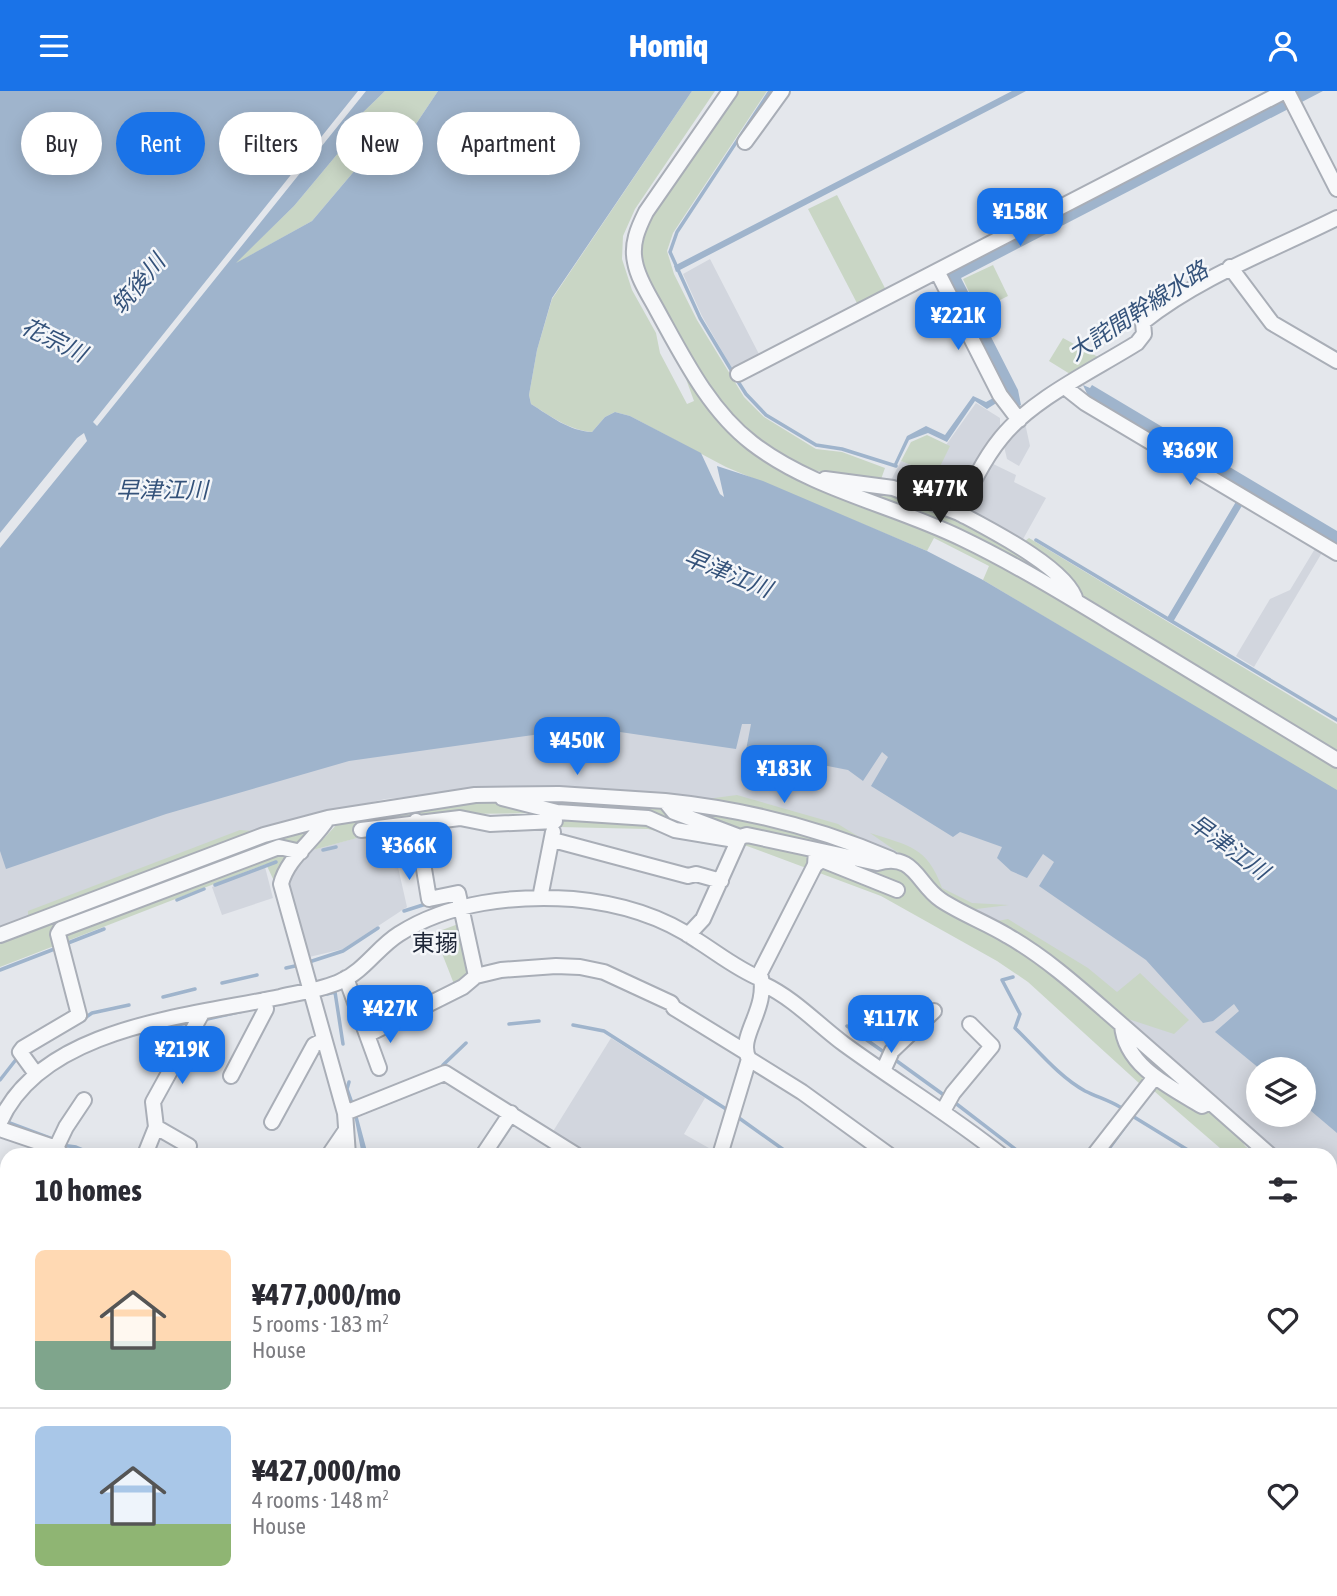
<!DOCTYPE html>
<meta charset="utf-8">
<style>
:root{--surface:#fff;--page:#f7f7f7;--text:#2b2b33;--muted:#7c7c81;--line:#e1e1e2;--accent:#1a73e8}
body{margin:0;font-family:"Asap Condensed","Noto Sans JP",sans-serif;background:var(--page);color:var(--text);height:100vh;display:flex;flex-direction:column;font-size:26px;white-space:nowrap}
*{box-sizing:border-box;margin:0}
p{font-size:23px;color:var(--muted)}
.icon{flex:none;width:38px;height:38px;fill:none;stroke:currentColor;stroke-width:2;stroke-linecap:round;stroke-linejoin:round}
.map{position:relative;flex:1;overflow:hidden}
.side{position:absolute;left:0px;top:1057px;width:1337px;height:448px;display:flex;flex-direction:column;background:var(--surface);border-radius:21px 21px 0 0;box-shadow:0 4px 18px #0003}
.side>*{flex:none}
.top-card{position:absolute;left:21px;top:21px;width:700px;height:63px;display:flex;gap:14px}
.buttons{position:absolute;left:1246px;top:966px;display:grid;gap:14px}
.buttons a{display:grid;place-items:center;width:70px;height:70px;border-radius:50%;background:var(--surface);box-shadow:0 4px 18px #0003;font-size:35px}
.price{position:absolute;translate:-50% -60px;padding:0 16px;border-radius:14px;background:var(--accent);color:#fff;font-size:23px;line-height:46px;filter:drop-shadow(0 2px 4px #0008)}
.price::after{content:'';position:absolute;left:50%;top:42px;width:21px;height:16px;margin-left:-10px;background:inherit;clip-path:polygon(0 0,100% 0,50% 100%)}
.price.current{background:#222;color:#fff}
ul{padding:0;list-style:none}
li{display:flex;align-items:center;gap:21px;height:175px;padding:0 35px}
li+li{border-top:2px solid var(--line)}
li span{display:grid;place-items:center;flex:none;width:196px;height:140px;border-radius:10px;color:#555}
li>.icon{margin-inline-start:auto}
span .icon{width:84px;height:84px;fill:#fffc;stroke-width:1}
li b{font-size:30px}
h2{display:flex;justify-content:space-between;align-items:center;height:84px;padding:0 35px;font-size:30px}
.chip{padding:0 24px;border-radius:32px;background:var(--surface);box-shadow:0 4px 18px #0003;font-size:24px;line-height:63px}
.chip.current{background:var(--accent);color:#fff}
header{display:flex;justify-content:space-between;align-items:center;height:91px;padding:0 35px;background:var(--accent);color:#fff;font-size:32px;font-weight:800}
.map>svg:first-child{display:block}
.built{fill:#d2d6de;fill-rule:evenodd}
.green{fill:#c9d6c5}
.water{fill:#9fb4cc}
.pier{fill:#e4e7ec}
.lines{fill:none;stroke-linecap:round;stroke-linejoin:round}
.stream{stroke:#9fb4cc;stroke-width:3.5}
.minor-casing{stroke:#a9aeb7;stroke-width:18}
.minor{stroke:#f7f8fa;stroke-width:14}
.labels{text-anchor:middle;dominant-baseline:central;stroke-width:5;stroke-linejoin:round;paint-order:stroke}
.water-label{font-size:23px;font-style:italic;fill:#34527a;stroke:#f4f6f9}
.neighbourhood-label{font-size:23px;fill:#1d2536;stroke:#f4f6f9}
</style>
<header><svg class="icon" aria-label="menu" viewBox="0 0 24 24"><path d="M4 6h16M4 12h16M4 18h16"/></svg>Homiq<svg class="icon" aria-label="person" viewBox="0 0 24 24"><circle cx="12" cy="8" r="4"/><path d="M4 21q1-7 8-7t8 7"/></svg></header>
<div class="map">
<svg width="1337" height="1505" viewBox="0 0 1337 1505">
<rect width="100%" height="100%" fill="#e4e7ec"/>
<!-- built -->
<path class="built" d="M 710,168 L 761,267 L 734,281 L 702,225 L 683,183 Z
M 976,312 L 1000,327 L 1000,342 L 960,415 L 889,393 L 901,370 L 936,384 L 949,355 L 946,354 Z
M 1025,332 L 1030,355 L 1019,375 L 1007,368 L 1003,351 Z
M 989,371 L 1016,384 L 1014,391 L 1046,407 L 1022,450 L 964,419 Z
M 1316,456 L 1323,460 L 1254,576 L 1236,565 L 1270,508 L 1290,499 Z
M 710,519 L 1337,903 L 1337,1115 L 1330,1109 L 1330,1064 L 1279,1064 L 1061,876 L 938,803 L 923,779 L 910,769 L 820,736 L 510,697 L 385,708 L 252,740 L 0,840 L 0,525 ZM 1258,978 L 1304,978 L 1304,1024 L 1258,1024 Z
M 388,732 L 407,816 L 343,858 L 305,867 L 286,794 L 292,781 L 313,759 L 356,747 L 352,738 Z
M 265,776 L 273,807 L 222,824 L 212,796 Z
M 611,947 L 705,1007 L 684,1043 L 716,1061 L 714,1064 L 587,1064 L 552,1042 Z
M 0,1169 L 7,1171 L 7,1250 L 0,1279 Z
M 1330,1300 L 1337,1304 L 1337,1388 L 1330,1393 Z
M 1337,1445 L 1337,1505 L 1327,1505 L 1330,1461 Z"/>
<!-- green -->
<path class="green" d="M 385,0 L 438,0 L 414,36 L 356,78 L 312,130 L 233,174 L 294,115 L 339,61 L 351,33 Z
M 692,0 L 715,0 L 635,118 L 623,145 L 622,168 L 632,199 L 656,242 L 660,262 L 687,313 L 694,310 L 681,274 L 736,347 L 1010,479 L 1337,674 L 1337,706 L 1177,605 L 983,489 L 989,475 L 934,447 L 927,460 L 726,376 L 630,325 L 615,321 L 605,326 L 592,341 C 569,339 550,325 531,313 L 529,304 L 537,259 L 552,208 Z
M 735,0 L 767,0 L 673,142 L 667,160 L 674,183 L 697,229 L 744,306 L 764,326 L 816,358 L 842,361 L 885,377 L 880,391 L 812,379 L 762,352 L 722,318 L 646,186 L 639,157 L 649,126 Z
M 837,104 L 887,201 L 859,216 L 808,118 Z
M 993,174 L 1008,205 L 978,220 L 963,188 Z
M 1063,247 L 1098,266 L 1070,283 L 1049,270 Z
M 927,344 L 950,355 L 936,384 L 901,370 L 911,351 Z
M 840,394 L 896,400 L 972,434 L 1026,464 L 1067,501 Z
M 1029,447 L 1337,633 L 1337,659 L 1088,513 L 1025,450 Z
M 737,704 L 838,733 L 877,757 L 699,709 Z
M 580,709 L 733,727 L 802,741 L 912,784 L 1053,882 L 1233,1036 L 1245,1055 L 1256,1064 L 1228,1064 L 1154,1000 L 1140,993 L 1028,891 L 997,870 L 881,805 L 747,755 L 704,753 L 648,738 L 559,736 L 565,717 L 544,722 L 455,723 L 353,738 L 357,747 L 313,759 L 340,730 L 409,717 L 484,711 Z
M 240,739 L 252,740 L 28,829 L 28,820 Z
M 303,740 L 305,748 L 279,776 L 275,792 L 266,773 L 0,876 L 0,851 L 256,754 Z
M 870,742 C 909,755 927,755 942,797 L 972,812 L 1009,814 L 968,819 L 938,803 L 923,779 Z
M 1008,828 L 1088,877 L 1117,901 L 1140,882 L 1189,929 L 1174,943 L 1119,925 L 992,831 Z
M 461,832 L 474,884 L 454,893 L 434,842 Z
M 1337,1388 L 1337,1423 L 1330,1433 L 1330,1393 Z
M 1279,1498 L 1313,1498 L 1313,1501 L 1277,1505 Z"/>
<!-- water -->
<path class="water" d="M 0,0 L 385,0 L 351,33 L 339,61 L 294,115 L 236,172 L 312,130 L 356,78 L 414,36 L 438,0 L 692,0 L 552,207 L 537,259 L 529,304 L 531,313 C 550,325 569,340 592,341 L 605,326 L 615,321 L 630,325 L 701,362 L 720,403 L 724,406 L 717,375 L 763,390 L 927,460 L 983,489 L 1337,699 L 1337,1042 L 1304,1014 L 1304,978 L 1260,978 L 1215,941 L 1239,920 L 1234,913 L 1213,930 L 1203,932 L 1146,869 L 1039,795 L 1054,771 L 1043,763 L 1027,787 L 1011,780 L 997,767 L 1002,756 L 960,741 L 953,746 L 871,695 L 888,666 L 882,661 L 863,690 L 848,679 L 746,659 L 751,633 L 742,633 L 736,658 L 620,641 L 618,645 L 612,642 L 609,649 L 562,643 L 562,640 L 349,670 L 166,723 L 6,778 L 0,760 Z
M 1012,0 L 1026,0 L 676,181 L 674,175 Z
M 1298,0 L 1323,0 L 961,187 L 1018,299 L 1021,314 L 1018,316 L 1006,304 L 945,185 L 947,181 Z
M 1083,294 L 1090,297 L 1092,294 L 1337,440 L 1337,455 L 1089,307 Z
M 973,305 L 986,311 L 995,306 L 998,311 L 987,318 L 975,310 L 947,351 L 928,342 L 909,349 L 896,376 L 893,375 L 907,345 L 926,335 L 945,344 Z
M 1237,409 L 1243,413 L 1173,531 L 1167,527 Z
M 357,1023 L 368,1064 L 362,1064 L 354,1024 Z
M 76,1498 L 111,1498 L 122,1505 L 71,1505 Z
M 377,1498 L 406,1498 L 403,1502 L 407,1505 L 372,1505 Z
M 1150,1498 L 1240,1498 L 1269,1505 L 1212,1505 Z"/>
<!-- pier -->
<path class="pier" d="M 358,0 L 366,0 L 97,335 L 93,331 Z
M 84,342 L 87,350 L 0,457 L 0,442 L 77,347 Z"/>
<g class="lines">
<!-- stream -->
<path class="stream" d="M 733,282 L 700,227 L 670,161 L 677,141 L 770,0
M 737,289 L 746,303 L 766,324 L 816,354 L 842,358 L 896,375
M 1036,449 L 1337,629
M 374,745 L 413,742
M 323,759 L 336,756
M 215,794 L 276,771
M 177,809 L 204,798
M 404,820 L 426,813
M 68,852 L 104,838
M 309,871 L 343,860 L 378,837
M 286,877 L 295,875
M 0,879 L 57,857
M 1013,886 L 1002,889 L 1020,923 L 1015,937 C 1037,958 1058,985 1085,1000 C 1097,1006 1108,1009 1120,1016
M 222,892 L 257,884
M 327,903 L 335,901 L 343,953
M 163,906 L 195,898
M 82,929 L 92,922 L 129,914
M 203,929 L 243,920
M 509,933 L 539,930
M 573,934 L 604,940 L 726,1018
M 847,935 L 888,964
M 144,941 L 192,931
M 894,968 L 948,1007
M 448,977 L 443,974 L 466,952
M 0,989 L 18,966
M 349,991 L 347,998 L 353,1015
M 954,1011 L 1023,1064
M 1134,1026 L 1196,1064
M 739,1027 L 791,1064
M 7,1031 L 55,1049
M 61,1054 L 76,1056 L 95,1064
M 1108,1059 L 1133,1025
M 1330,1269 L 1337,1273
M 1336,1392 L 1337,1392
M 846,1498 L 857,1505
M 1001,1505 L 1003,1498"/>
<!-- minor casing -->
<g class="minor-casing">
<path id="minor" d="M 730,0 L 646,121 C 638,137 631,153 635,171 C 638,188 649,204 657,219 C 683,266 709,319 752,352 C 813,399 894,414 963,448 C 1017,474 1069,506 1120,537 C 1192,581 1265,625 1337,669
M 1287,0 L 1337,98
M 745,51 L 782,0
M 1230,176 L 1272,232 L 1337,270
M 937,180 L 1000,304 L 1019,329
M 738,283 L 1285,0
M 1066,297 L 1085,312 L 1337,462
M 825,388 L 893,397 L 959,422 C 970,397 983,369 1001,347 C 1032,308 1094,279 1137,252 L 1144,243 L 1143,231 C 1201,185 1271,160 1337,127
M 959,422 C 987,437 1069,478 1076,510
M 502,707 L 557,721 L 648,727 L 675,739 L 729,748
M 665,710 C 742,718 820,737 891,768
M 328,727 C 314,750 287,767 281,793 L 345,1022 L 348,1064
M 416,730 L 429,808 L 458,802 L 476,885
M 361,739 L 460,727 L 490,733 L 555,730
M 553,749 L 688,785 L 696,783 L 721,790
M 815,774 L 822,769 L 897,799
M 540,807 L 553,741
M 0,844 L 264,744 L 328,727 L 475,704 L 559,703 L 665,710 L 674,721 L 740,746 L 747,744 L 877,772 C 915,761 917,793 941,809 C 962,823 987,832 1008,845 C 1050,869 1086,903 1122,934 C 1125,975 1170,996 1202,1015 L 1210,1011 L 1270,1064
M 688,844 L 703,828 L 738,750
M 346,887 L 367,944 L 463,896 L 476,885 L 501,879 L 556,875 L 580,876 L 604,881 L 671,912 L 674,917 L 744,960
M 763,893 C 795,908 817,933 844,953 C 896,991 951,1024 1001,1064
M 1122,934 L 1210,1011
M 367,944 L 379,977
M 749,968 L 802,1001 L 889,1064
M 883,980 L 892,960 L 934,920
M 36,983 L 20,961 L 23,957 L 79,924 L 58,843 L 61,838 L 279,756 L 301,761
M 231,985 L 266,918 L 264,909
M 943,1020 L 953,1002 L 992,955 L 970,933
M 345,1022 L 445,982 L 576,1064
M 0,1031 C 42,936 190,925 280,906 C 300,901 323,899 341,890 C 364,880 378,856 399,843 C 449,811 515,804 573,808 C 617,812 662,825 698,850 C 720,864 737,878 761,888
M 272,1031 L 314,954 L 324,949
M 0,1038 L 56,1057 L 62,1064
M 189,1055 L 156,1036 L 153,1011 L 202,922
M 56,1057 L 66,1036 L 84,1009
M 146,1061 L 156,1036
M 329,1064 L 346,1039
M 483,1064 L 511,1022
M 720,1064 L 749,968 C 736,946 770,918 760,882 L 815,774 L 816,759
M 1094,1064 L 1154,987
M 1330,1116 L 1337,1122
M 0,1160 L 7,1161
M 1330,1162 L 1337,1168
M 1330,1290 L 1337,1294
M 1,1301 L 7,1273
M 2,1354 L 7,1356
M 1330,1446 L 1337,1435
M 122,1498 L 133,1505
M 157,1498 L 168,1505
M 543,1498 L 552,1505
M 667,1498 L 680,1505
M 60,1505 L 65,1498
M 487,1505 L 491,1498
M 646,1505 L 650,1498
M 891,1505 L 894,1498
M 1321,1505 L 1321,1498"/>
</g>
<!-- minor -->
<use href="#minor" class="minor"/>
</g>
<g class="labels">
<!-- water labels -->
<g class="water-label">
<text transform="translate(138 193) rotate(-50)">筑後川</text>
<text transform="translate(1138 220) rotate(-33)">大詫間幹線水路</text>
<text transform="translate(54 249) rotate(26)">花宗川</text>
<text x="162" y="399">早津江川</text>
<text transform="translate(728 482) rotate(22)">早津江川</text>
<text transform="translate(1229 756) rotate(36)">早津江川</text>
</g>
<!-- neighbourhood labels -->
<g class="neighbourhood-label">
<text x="435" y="852">東搦</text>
</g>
</g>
</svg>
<div class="buttons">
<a><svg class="icon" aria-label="layers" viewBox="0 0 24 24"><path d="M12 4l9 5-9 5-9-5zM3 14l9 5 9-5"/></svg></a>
</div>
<b class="price" style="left:1020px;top:157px">¥158K</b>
<b class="price" style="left:958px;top:261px">¥221K</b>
<b class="price" style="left:1190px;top:396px">¥369K</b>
<b class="price current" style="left:940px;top:434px">¥477K</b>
<b class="price" style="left:577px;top:686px">¥450K</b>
<b class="price" style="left:784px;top:714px">¥183K</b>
<b class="price" style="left:409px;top:791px">¥366K</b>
<b class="price" style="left:390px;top:954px">¥427K</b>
<b class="price" style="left:891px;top:964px">¥117K</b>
<b class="price" style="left:182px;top:995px">¥219K</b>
<div class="top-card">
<a class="chip">Buy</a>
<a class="chip current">Rent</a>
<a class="chip">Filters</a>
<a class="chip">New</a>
<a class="chip">Apartment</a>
</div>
<section class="side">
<h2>10 homes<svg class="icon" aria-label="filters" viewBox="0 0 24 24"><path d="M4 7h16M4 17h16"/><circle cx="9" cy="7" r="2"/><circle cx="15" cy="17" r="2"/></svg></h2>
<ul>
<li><span style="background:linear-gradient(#ffd9b3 65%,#7fa58c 0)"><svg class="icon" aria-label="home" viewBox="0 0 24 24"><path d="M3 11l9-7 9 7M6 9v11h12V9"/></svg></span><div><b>¥477,000/mo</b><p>5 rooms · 183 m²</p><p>House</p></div><svg class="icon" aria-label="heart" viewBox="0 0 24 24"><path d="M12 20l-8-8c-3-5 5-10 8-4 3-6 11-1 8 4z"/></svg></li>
<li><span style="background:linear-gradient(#a9c7e8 70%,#8fb573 0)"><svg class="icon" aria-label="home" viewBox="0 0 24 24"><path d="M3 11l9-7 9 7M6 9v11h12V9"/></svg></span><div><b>¥427,000/mo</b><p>4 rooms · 148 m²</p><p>House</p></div><svg class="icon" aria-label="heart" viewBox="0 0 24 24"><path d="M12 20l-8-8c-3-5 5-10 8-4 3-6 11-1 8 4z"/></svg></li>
</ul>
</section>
</div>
